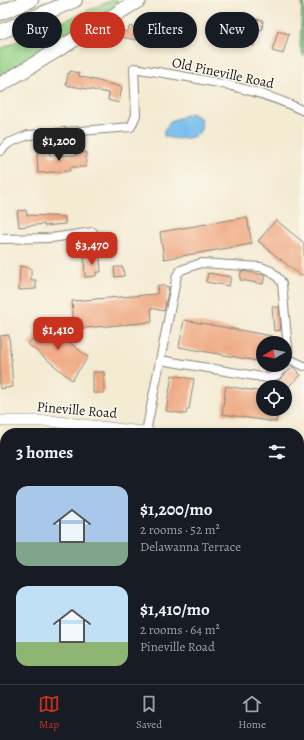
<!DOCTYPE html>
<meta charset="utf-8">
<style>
:root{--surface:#171b24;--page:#20242c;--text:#f1f3f6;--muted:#9ea1a6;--line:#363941;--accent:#c8321e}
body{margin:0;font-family:Alegreya,serif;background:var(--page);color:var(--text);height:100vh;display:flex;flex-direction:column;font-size:15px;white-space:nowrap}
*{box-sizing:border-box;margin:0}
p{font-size:13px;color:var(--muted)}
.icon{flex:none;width:22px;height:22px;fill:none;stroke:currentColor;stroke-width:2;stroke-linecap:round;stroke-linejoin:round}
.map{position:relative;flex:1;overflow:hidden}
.details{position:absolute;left:0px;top:428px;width:304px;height:256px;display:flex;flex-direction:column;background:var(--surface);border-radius:16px 16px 0 0;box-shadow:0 2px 6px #0003}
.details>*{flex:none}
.hud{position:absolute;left:12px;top:12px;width:280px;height:36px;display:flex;gap:8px}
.needle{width:26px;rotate:261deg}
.buttons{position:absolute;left:256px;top:336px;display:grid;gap:8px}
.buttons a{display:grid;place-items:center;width:36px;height:36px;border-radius:50%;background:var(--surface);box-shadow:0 2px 6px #0003;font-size:20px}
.price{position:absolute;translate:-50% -34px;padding:0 9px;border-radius:8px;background:var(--accent);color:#fff;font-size:13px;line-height:26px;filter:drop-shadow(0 1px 2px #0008)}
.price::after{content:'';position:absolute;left:50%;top:24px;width:12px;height:9px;margin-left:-6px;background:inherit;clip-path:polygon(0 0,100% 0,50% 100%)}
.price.active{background:#222;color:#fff}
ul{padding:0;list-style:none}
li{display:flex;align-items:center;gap:12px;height:100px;padding:0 16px}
li span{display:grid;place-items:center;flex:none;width:112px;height:80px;border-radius:12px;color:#555}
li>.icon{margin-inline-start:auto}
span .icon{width:48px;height:48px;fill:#fffc;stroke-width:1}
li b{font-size:17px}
h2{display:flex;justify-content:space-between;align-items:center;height:48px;padding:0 16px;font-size:17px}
.pill{padding:0 14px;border-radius:18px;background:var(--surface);box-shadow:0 2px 6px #0003;font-size:14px;line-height:36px}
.pill.active{background:var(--accent);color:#fff}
.menu{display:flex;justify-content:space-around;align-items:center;height:56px;border-top:1px solid var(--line);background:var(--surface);font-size:11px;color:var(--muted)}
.menu a{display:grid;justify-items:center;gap:2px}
.menu .active{color:var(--accent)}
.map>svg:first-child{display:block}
.green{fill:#96d288;stroke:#597752}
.forest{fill:#78b474;stroke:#4a6848}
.water{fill:#77beee;stroke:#4a6d85}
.building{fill:#efaa84}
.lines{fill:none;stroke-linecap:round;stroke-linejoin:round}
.street-casing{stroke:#888478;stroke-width:10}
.secondary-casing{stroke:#888478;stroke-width:12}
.highway-casing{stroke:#888478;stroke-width:16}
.street{stroke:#fff;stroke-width:8}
.secondary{stroke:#fff;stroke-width:11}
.highway{stroke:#fff;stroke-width:14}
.labels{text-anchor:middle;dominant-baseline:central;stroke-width:3;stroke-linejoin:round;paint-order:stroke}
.street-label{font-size:14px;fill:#1c1c1c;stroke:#fbf7ec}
</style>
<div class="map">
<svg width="304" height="684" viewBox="0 0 304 684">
<rect width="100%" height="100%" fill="#fbf7ec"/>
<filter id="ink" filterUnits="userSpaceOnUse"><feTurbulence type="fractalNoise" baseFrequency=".025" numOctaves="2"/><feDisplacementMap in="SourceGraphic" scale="8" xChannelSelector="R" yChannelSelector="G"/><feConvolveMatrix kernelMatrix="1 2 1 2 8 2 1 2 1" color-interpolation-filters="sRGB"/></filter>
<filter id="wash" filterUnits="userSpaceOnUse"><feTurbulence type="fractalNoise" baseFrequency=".012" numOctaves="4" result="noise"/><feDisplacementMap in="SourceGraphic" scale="16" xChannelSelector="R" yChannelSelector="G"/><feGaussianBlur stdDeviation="0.9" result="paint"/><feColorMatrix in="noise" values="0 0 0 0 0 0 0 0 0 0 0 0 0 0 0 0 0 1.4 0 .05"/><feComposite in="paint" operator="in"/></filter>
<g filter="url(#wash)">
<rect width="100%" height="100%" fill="#f4ebd3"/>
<!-- green -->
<path class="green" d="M 112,0 L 118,0 L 116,4 L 0,76 L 0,49 Z"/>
<!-- forest -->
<path class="forest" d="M 302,0 L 304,0 L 304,57 L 300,47 Z
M 304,568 L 304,684 L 0,684 L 0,617 L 5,616 L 5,679 L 299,679 L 299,569 Z"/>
<!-- water -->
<path class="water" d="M 191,113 L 201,119 C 201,122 202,127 201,129 C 198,141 172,140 164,136 L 164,130 L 171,121 Z"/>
<g id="blocks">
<!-- building -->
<path class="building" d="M 240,17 L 263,20 L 262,30 L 256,29 L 254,46 L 237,43 Z
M 130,26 L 142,31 L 137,40 L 121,37 L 122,30 L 127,32 Z
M 278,31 L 289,34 L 283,54 L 272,51 Z
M 70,71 L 79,73 L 79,76 L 122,87 L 119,103 L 108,100 L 109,93 L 66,85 L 68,73 L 70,74 Z
M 49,150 L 50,156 L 77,155 L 77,152 L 86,152 L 86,167 L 70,167 L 70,171 L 38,173 L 37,151 Z
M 26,210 L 27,215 L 65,217 L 65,224 L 44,226 L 44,224 L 19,227 L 17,211 Z
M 247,217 L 252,244 L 164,259 L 160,232 Z
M 276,220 L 304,243 L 304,273 L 301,276 L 258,241 Z
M 100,257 L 101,272 L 96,272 L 96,276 L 85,277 L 84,258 Z
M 20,266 L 31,268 L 31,280 L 36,280 L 36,289 L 19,290 Z
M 114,267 L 123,267 L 124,276 L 115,277 Z
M 241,271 L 265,275 L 263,284 L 240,280 Z
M 208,273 L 231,277 L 229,286 L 206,282 Z
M 158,285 L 169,287 L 164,311 L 151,308 L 152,322 L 74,329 L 72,301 L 157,294 Z
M 272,307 L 279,307 L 281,330 L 274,331 Z
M 184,320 L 272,336 L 271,343 L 263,343 L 263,362 L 179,347 Z
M 46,323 L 88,357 L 72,380 L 28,344 Z
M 9,335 L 13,387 L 0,389 L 0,336 Z
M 293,367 L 301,375 L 288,387 L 279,387 L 276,383 Z
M 93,372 L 104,372 L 104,393 L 93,393 Z
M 172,375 L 194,379 L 189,409 L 187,409 L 186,414 L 166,411 Z
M 226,386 L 263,392 L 263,409 L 279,409 L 276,422 L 222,414 Z"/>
</g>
</g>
<g filter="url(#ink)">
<use href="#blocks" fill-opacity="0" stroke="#888478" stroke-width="1"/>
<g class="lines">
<!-- street casing -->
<g class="street-casing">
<path id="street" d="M 0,151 L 9,143 L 28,135 L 131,127 L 136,115 L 134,68 C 192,78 251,85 304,111
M 0,239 L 51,238 L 93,232
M 289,359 L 304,366
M 160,360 L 268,378 L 277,375 L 284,365
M 146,432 L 177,275 L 181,270 L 201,263 L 261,267 L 271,271 L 280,280 L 282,284 L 289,359 L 285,364"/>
</g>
<!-- secondary casing -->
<g class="secondary-casing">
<path id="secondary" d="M 0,421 L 50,421 L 150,433
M 299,456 L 304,456"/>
</g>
<!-- highway casing -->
<g class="highway-casing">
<path id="highway" d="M 0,13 L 31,0
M 0,32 L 75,0
M 0,85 L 139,0"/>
</g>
<!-- street -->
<use href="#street" class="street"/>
<!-- secondary -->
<use href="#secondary" class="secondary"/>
<!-- highway -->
<use href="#highway" class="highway"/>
</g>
</g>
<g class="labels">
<!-- street labels -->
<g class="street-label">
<text transform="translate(223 73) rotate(12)">Old Pineville Road</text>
<text transform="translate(77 410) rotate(5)">Pineville Road</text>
</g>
</g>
</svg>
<div class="buttons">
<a><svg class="needle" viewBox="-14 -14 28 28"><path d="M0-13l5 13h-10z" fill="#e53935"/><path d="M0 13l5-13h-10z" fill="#9ea1a6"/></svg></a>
<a><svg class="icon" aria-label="locate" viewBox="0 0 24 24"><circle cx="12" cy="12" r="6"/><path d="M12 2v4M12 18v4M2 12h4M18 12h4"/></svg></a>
</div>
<b class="price active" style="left:59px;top:162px">$1,200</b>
<b class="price" style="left:92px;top:266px">$3,470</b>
<b class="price" style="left:58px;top:351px">$1,410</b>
<div class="hud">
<a class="pill">Buy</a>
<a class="pill active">Rent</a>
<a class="pill">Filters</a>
<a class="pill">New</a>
</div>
<section class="details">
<h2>3 homes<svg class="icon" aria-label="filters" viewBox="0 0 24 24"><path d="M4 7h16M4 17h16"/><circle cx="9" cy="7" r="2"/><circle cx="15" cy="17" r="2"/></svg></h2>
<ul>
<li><span style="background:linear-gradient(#a9c7e8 70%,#7fa58c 0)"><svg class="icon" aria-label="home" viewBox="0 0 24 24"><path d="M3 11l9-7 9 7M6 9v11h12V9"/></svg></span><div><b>$1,200/mo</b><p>2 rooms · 52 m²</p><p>Delawanna Terrace</p></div></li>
<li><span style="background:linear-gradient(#bfe0f5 70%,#8fb573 0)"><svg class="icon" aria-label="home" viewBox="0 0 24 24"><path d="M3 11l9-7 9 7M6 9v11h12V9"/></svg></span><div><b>$1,410/mo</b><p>2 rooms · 64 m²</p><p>Pineville Road</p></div></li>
</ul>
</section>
</div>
<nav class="menu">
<a class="active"><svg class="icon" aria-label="map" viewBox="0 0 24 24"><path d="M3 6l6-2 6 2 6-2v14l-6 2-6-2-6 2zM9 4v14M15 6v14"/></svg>Map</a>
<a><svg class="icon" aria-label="saved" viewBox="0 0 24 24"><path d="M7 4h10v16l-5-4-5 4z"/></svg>Saved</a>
<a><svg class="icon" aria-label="home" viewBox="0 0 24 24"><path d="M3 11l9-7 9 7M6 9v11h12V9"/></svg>Home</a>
</nav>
